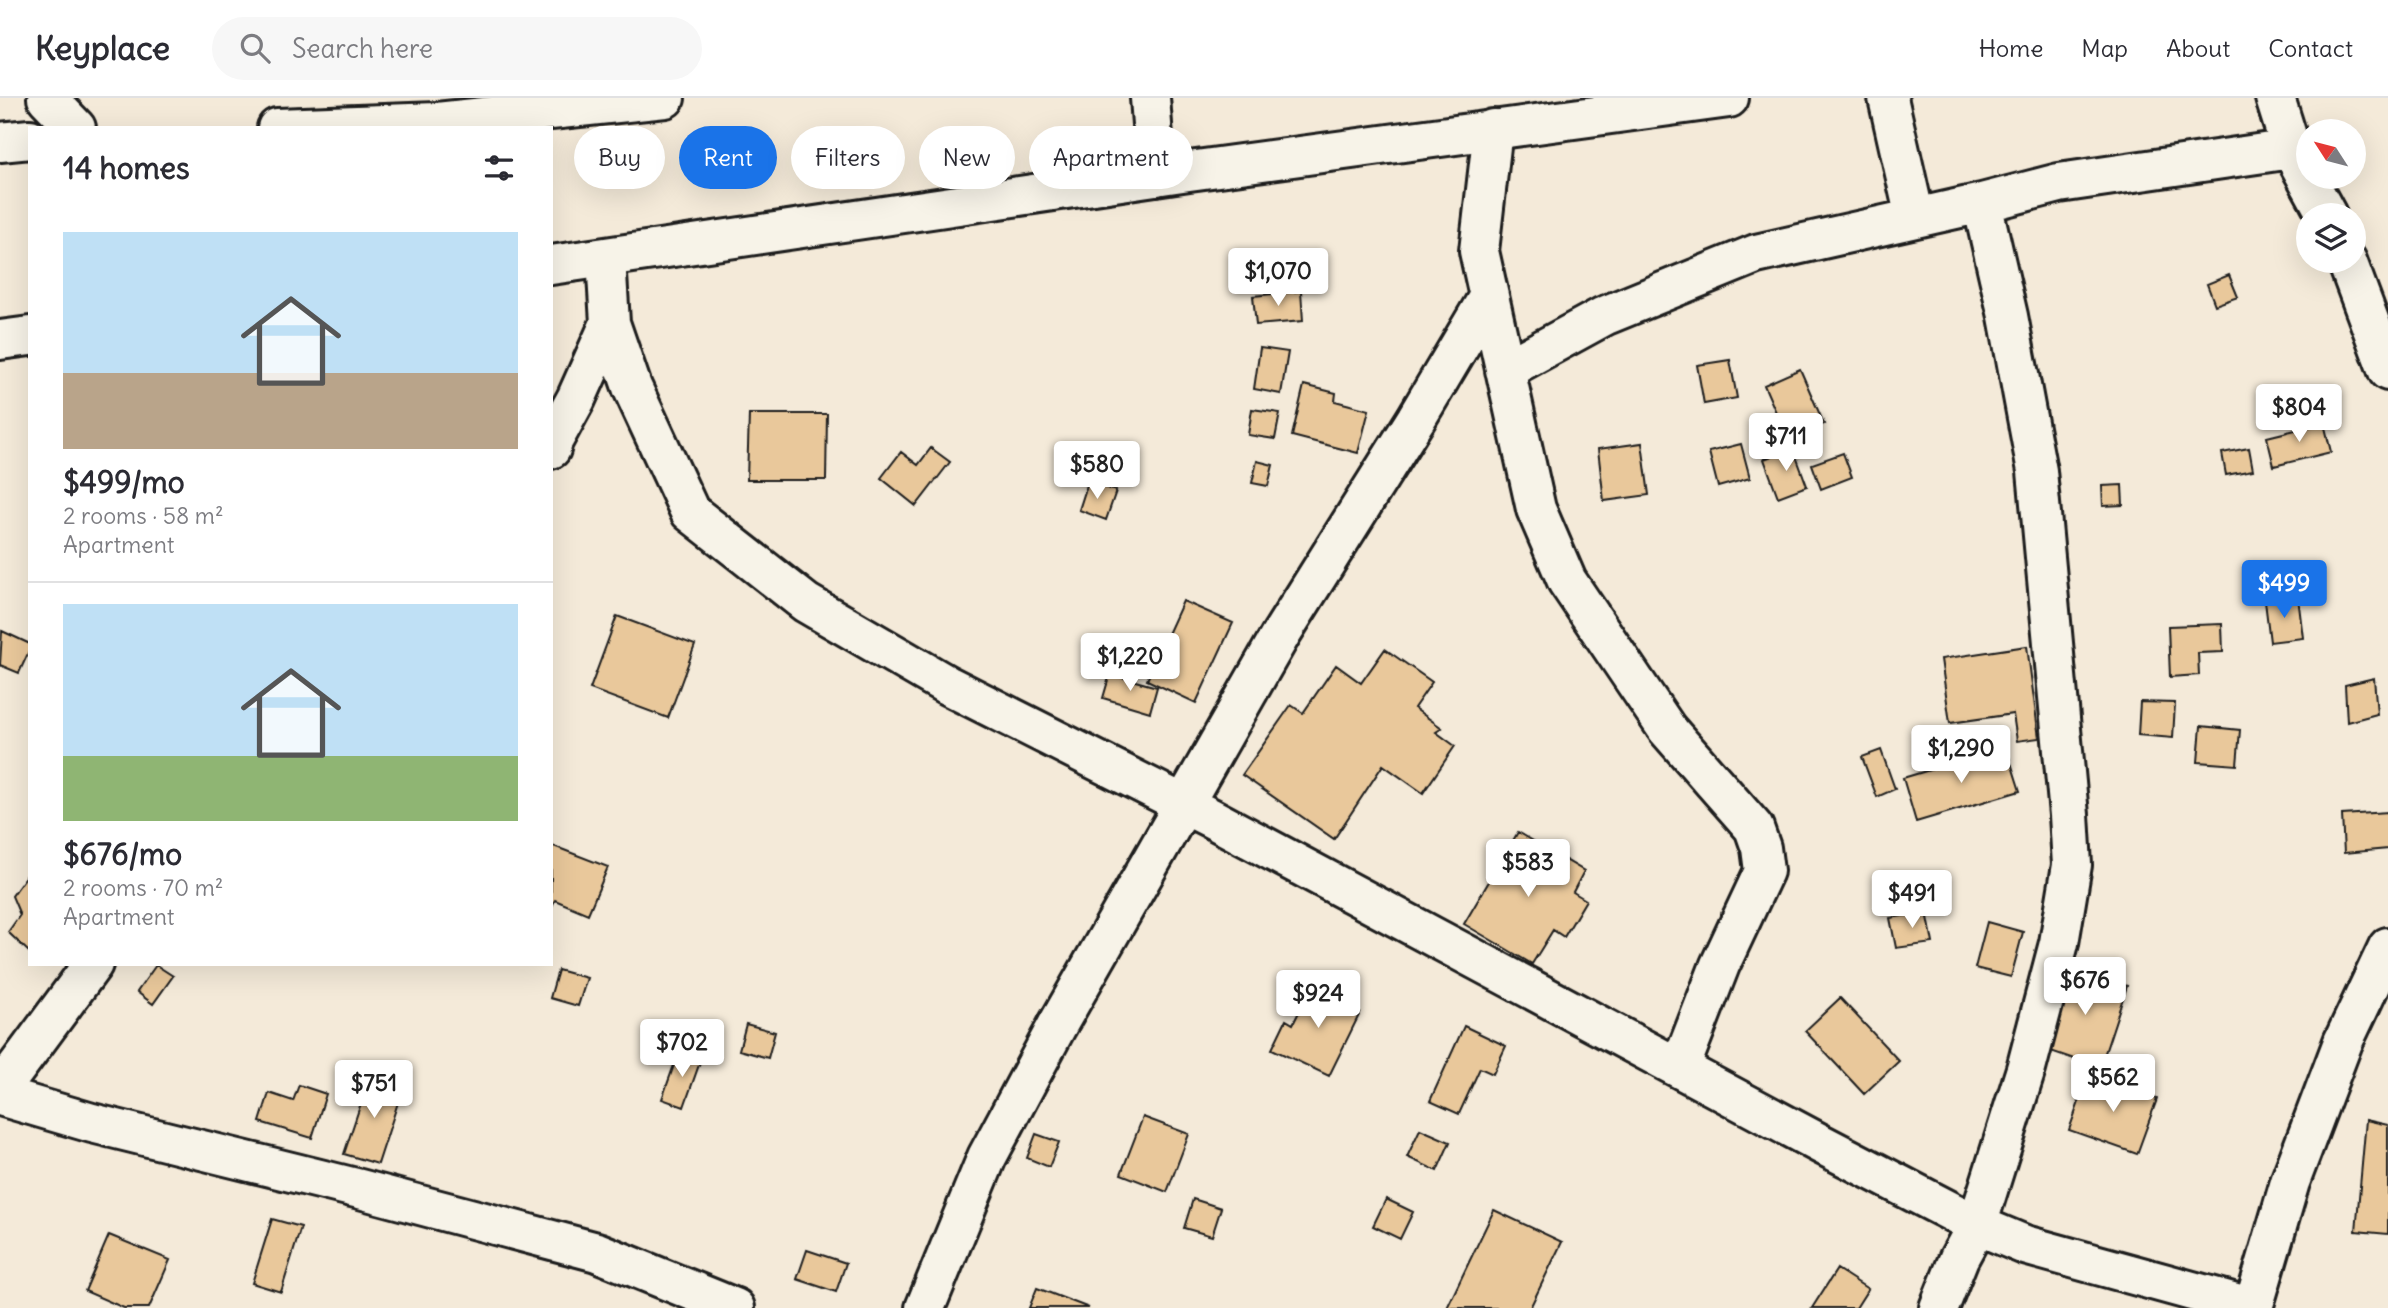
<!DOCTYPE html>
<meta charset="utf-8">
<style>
:root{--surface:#fff;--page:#f7f7f7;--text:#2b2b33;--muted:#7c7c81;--line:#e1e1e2;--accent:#1a73e8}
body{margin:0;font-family:Delius,sans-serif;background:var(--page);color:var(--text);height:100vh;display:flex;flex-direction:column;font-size:26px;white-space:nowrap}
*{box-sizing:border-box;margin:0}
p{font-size:23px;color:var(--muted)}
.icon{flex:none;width:38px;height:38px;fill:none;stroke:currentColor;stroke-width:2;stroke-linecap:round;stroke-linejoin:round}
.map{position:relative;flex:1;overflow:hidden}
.drawer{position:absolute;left:28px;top:28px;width:525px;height:840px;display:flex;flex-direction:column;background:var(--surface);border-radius:0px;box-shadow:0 7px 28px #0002}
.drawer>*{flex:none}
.banner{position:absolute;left:574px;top:28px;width:665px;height:63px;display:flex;gap:14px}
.needle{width:46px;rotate:306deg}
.fabs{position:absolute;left:2296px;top:21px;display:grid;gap:14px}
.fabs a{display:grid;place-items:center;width:70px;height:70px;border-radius:50%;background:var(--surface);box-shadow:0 7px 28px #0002;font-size:35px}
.price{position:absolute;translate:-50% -60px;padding:0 16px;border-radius:7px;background:#fff;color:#222;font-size:23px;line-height:46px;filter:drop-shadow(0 2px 4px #0008)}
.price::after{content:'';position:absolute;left:50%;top:42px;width:21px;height:16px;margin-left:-10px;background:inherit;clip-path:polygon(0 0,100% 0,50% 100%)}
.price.on{background:var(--accent);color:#fff}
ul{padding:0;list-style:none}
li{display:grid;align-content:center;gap:14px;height:371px;padding:0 35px}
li+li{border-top:2px solid var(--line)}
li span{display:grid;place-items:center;height:217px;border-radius:0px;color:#555}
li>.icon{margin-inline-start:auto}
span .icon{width:126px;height:126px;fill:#fffc;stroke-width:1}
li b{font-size:30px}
h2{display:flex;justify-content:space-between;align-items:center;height:84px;padding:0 35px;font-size:30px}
.chip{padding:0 24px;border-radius:32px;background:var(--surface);box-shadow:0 7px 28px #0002;font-size:24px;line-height:63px}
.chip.on{background:var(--accent);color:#fff}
header{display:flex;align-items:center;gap:42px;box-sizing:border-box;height:98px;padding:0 35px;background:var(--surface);border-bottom:2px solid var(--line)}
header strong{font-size:33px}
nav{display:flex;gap:38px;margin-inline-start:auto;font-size:24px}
.search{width:490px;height:63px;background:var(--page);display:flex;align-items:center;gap:18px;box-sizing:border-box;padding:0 24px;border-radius:38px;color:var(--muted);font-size:26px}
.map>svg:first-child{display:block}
.building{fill:#e9c89b;stroke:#1c1c1c;stroke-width:2}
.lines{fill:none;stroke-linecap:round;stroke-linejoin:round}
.street-casing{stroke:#1c1c1c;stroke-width:44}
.secondary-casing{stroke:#1c1c1c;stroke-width:44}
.street{stroke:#f7f3e8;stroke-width:38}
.secondary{stroke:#f7f3e8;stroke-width:38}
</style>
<header>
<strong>Keyplace</strong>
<div class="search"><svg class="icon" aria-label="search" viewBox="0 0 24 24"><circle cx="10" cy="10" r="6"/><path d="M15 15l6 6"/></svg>Search here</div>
<nav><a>Home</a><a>Map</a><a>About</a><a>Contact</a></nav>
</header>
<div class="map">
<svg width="2388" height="1210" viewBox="0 0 2388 1210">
<rect width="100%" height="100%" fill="#f4ead9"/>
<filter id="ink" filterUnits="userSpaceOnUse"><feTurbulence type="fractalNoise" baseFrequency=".0143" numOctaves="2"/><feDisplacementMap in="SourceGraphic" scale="14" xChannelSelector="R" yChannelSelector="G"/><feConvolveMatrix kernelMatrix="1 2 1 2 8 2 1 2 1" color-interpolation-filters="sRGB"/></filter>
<g filter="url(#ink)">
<!-- building -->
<path class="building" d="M 2229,177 L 2238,199 L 2215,207 L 2207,186 Z
M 1301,193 L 1303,223 L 1256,227 L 1253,198 Z
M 1260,250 L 1288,254 L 1281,296 L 1254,291 Z
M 1730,262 L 1737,300 L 1704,306 L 1697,267 Z
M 1800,271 L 1824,326 L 1788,342 L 1764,287 Z
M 1304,287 L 1336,295 L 1335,303 L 1369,312 L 1358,355 L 1292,338 Z
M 1252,311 L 1280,315 L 1275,341 L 1248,337 Z
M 749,316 L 827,316 L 826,382 L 747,382 Z
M 2324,325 L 2331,354 L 2274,368 L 2267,339 Z
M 1642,345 L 1649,397 L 1604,403 L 1598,351 Z
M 1741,346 L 1750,380 L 1718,389 L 1709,354 Z
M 931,350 L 950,364 L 916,408 L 881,380 L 901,354 L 918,367 Z
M 1793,350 L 1807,388 L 1778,399 L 1764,361 Z
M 2249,350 L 2253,372 L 2226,377 L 2222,355 Z
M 1843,355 L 1852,379 L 1821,391 L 1812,366 Z
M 1257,363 L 1273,367 L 1268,388 L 1252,385 Z
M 1088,384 L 1116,393 L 1106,422 L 1079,412 Z
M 2122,387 L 2123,407 L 2103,408 L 2102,388 Z
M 2298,499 L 2303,540 L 2270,544 L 2265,503 Z
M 1183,503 L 1233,525 L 1196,605 L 1147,582 Z
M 617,518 L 695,547 L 668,620 L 590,591 Z
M 2222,526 L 2223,554 L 2198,555 L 2199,577 L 2170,579 L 2168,528 Z
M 2,533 L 30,546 L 30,551 L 19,575 L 0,567 Z
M 2027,548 L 2039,640 L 2017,643 L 2013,616 L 1950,625 L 1941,561 Z
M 1385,551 L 1432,584 L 1414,610 L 1442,630 L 1436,634 L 1455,648 L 1423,695 L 1383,667 L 1334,741 L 1242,677 L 1291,607 L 1303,615 L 1336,567 L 1361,585 Z
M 1110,576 L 1157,589 L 1150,614 L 1103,600 Z
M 2374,580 L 2377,616 L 2347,624 L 2345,587 Z
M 2140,604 L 2175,605 L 2173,640 L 2138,637 Z
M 2201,628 L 2240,632 L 2237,667 L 2198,664 Z
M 2006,649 L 2020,693 L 1916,724 L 1903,680 Z
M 1881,652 L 1895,691 L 1877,699 L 1862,659 Z
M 2388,714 L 2388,751 L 2344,755 L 2342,717 Z
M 1518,734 L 1584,773 L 1573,794 L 1586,802 L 1564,839 L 1553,832 L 1532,866 L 1464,826 Z
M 551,747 L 608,769 L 588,816 L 555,802 L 551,810 Z
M 30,773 L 30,855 L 8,834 L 20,817 L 12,798 Z
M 1927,814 L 1933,845 L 1896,850 L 1890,820 Z
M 1987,824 L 2023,834 L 2011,879 L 1975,870 Z
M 156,867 L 173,878 L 153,906 L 137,894 Z
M 2069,869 L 2127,888 L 2100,970 L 2042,950 Z
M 558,872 L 587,880 L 578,908 L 550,900 Z
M 1314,884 L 1347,901 L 1344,907 L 1360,915 L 1329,978 L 1272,951 L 1286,922 L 1293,926 Z
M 1840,900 L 1899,963 L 1864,996 L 1805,933 Z
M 746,926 L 775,934 L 768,960 L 739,952 Z
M 1464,928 L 1506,948 L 1493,976 L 1480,970 L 1459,1016 L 1430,1003 Z
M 679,953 L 701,961 L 684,1009 L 662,1001 Z
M 2089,976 L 2157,1001 L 2137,1056 L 2069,1032 Z
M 370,978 L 403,989 L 378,1066 L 344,1056 Z
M 299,987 L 326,996 L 312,1040 L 260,1024 L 269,995 L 293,1003 Z
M 1143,1019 L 1189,1036 L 1167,1094 L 1121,1076 Z
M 2366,1022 L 2388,1027 L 2388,1136 L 2356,1133 Z
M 1420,1031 L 1450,1044 L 1437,1073 L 1407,1059 Z
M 1036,1036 L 1059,1044 L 1049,1069 L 1027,1060 Z
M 1193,1101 L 1221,1110 L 1212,1138 L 1184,1130 Z
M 1386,1101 L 1413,1114 L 1400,1141 L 1373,1128 Z
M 1494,1112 L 1562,1144 L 1530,1210 L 1447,1210 Z
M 272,1121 L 301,1129 L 281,1194 L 252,1185 Z
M 109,1137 L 170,1162 L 149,1210 L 124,1210 L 85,1193 Z
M 807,1152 L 846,1165 L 836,1194 L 797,1181 Z
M 1837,1171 L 1868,1191 L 1856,1210 L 1812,1210 Z
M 1037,1190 L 1089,1210 L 1029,1210 Z"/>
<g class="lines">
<!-- street casing -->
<g class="street-casing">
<path id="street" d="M 47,0 L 76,30
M 1150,0 L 1156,78
M 1888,0 L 1915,120
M 2275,0 L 2291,51 L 2327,117
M 277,30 L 437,24 L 665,0
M 1493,31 L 1479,153 L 1536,411 L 1567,483 L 1667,631 L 1754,730 L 1761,750 L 1764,773 L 1720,867 L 1680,970
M 0,44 L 30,41
M 606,160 L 610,225 L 632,289 L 690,414 L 806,505 L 947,587 L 1211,720 L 1821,1046 L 1977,1127 L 2025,1147 L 2254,1210
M 2347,163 L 2388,273
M 1505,272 L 1604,218 L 1756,156 L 1982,105 L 2059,85 L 2291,51
M 551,351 L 553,343 L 576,301 L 610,225
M 0,992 L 93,866
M 0,998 L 92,1025 L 360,1091 L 597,1154 L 735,1210
M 925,1210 L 987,1059 L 1057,928 L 1281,536 L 1416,321 L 1489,198
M 1939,1210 L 1959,1160 L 1977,1127 L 2026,971 L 2059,845 L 2072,767 L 2069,717 L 2037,373 L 2008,218 L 1982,105
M 2253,1210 L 2290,1084 L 2343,944 L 2388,849"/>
</g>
<!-- secondary casing -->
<g class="secondary-casing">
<path id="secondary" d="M 551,167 L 1189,73 L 1729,0
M 0,242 L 30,238"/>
</g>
<!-- street -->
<use href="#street" class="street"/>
<!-- secondary -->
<use href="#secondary" class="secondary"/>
</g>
</g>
</svg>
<div class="fabs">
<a><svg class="needle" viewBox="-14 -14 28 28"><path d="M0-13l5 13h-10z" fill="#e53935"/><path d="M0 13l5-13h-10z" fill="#7c7c81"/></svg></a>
<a><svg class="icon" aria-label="layers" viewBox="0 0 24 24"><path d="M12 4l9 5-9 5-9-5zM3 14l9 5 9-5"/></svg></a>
</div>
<b class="price" style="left:1278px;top:210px">$1,070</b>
<b class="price" style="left:2299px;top:346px">$804</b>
<b class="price" style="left:1786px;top:375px">$711</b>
<b class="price" style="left:1097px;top:403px">$580</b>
<b class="price on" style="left:2284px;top:522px">$499</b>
<b class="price" style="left:1130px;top:595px">$1,220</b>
<b class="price" style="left:1961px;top:687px">$1,290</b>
<b class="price" style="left:1528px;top:801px">$583</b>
<b class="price" style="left:1912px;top:832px">$491</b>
<b class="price" style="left:2085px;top:919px">$676</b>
<b class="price" style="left:1318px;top:932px">$924</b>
<b class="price" style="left:682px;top:981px">$702</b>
<b class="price" style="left:2113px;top:1016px">$562</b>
<b class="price" style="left:374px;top:1022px">$751</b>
<div class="banner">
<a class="chip">Buy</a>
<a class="chip on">Rent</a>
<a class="chip">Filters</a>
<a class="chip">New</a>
<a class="chip">Apartment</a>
</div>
<section class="drawer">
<h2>14 homes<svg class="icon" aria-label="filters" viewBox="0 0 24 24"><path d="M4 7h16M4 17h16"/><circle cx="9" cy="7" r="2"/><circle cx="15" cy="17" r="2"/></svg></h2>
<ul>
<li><span style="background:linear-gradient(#bfe0f5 65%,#b9a48a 0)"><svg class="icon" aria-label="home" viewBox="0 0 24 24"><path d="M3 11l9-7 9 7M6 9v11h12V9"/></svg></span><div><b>$499/mo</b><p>2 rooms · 58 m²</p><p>Apartment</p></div></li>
<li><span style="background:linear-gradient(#bfe0f5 70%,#8fb573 0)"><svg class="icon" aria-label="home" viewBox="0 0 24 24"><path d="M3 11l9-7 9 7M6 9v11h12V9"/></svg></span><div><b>$676/mo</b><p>2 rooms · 70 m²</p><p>Apartment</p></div></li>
</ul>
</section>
</div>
